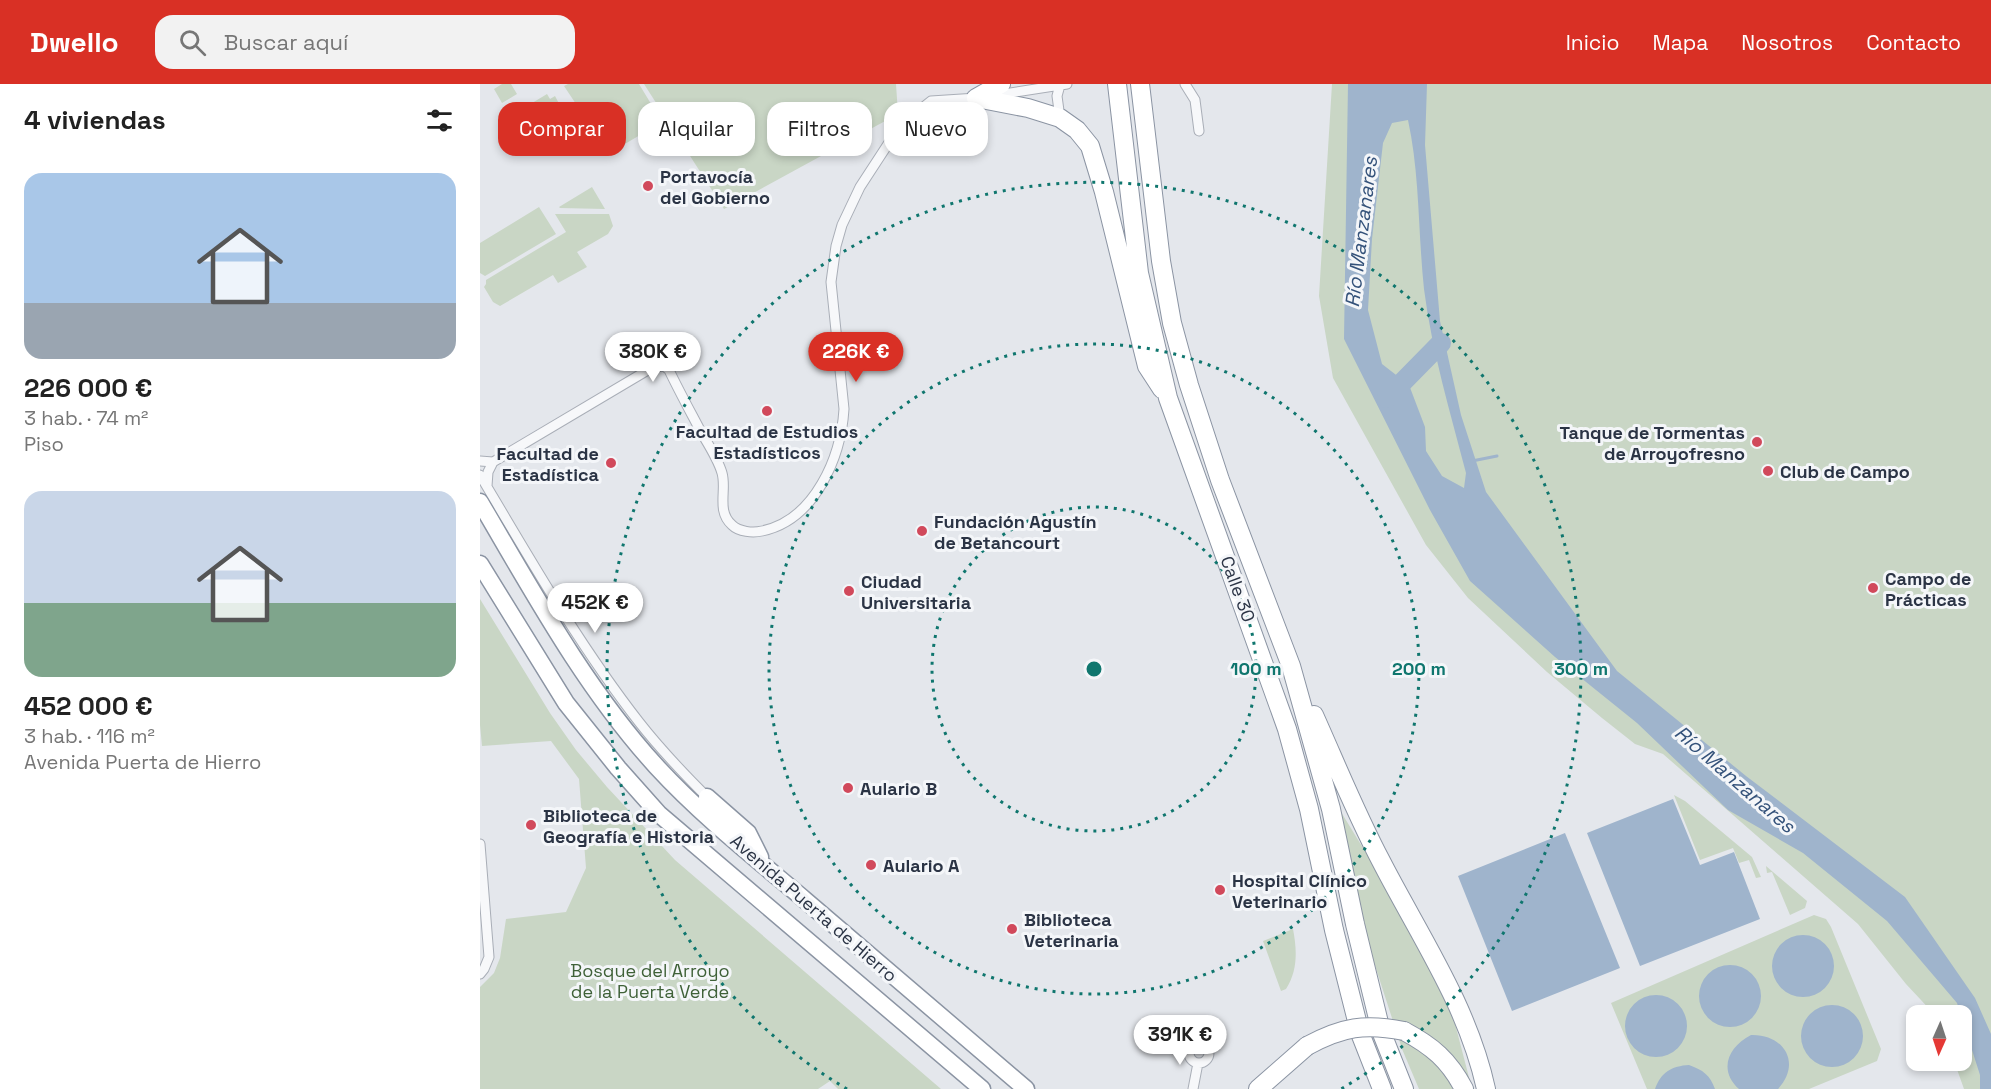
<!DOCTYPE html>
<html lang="es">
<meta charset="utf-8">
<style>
:root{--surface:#fff;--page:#f2f2f2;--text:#222;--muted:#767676;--accent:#d93025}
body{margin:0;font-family:"Space Grotesk",sans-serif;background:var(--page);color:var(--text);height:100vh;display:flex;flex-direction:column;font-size:22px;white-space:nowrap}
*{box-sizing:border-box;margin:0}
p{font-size:20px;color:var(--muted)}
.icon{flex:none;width:33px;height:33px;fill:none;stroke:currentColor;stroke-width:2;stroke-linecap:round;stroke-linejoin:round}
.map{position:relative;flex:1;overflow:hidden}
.sheet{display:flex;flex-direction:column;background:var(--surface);width:480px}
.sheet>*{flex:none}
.guide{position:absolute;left:18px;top:18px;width:570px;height:54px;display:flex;gap:12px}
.needle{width:39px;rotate:183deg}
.tools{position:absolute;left:1426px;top:921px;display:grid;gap:12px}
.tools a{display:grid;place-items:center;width:66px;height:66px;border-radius:12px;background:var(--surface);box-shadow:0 3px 9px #0003;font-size:30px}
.price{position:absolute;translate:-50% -51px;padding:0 14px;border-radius:21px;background:#fff;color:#222;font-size:20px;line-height:39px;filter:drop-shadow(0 2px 3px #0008)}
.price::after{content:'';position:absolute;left:50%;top:36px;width:18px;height:14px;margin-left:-9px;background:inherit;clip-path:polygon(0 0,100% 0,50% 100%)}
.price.on{background:var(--accent);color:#fff}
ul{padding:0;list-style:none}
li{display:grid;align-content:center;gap:12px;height:318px;padding:0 24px}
li span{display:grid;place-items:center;height:186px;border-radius:18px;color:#555}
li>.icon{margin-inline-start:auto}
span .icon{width:108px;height:108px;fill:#fffc;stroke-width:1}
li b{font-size:26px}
h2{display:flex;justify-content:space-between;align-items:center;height:72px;padding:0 24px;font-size:26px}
.tag{padding:0 21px;border-radius:18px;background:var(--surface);box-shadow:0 3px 9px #0003;font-size:21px;line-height:54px}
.tag.on{background:var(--accent);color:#fff}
header{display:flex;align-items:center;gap:36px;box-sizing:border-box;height:84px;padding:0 30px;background:var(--accent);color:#fff}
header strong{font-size:28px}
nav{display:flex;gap:33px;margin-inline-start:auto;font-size:21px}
.search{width:420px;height:54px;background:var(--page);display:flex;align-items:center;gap:15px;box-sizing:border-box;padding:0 21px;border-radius:18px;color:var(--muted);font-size:22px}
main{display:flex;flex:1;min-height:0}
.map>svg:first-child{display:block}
.green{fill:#c9d6c5}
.water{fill:#9fb4cc;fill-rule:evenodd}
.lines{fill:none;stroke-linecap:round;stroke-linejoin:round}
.stream{stroke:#9fb4cc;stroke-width:3}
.river{stroke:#9fb4cc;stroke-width:20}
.minor-casing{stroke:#a9aeb7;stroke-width:11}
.trunk-casing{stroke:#8b94a3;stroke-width:19}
.motorway-casing{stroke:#8b94a3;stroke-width:20}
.minor{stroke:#f7f8fa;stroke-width:9}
.trunk{stroke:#fff;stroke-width:16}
.motorway{stroke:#fff;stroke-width:18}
.motorway-bridge-casing{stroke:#8b94a3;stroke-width:20;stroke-linecap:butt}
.motorway-bridge{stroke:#fff;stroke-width:18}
.ring{fill:none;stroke:#0f766e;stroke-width:3;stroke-dasharray:3 6}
.poi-dot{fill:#d1495b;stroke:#f4f6f9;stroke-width:2}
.labels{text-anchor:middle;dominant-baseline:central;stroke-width:6;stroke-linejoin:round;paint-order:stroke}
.poi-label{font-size:18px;font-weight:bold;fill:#2b3445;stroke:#f4f6f9;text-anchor:start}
.street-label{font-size:18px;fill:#2b3445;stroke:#f4f6f9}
.park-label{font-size:18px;fill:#3f6138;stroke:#f4f6f9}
.water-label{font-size:20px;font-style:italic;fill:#34527a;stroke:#f4f6f9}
.centre{fill:#0f766e;stroke:#f4f6f9;stroke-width:3}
.ring-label{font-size:18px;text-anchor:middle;font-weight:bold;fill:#0f766e;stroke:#f4f6f9;stroke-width:6;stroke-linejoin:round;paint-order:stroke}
</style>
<header>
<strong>Dwello</strong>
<div class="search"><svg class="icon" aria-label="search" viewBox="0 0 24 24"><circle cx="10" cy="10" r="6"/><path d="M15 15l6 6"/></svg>Buscar aquí</div>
<nav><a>Inicio</a><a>Mapa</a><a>Nosotros</a><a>Contacto</a></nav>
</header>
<main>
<section class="sheet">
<h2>4 viviendas<svg class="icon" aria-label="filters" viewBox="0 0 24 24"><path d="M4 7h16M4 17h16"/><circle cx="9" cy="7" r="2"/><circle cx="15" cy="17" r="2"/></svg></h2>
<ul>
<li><span style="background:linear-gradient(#a9c7e8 70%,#9aa5b1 0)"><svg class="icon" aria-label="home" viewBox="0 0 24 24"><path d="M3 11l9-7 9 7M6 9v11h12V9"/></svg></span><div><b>226 000 €</b><p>3 hab. · 74 m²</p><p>Piso</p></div></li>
<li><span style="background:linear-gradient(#c9d6e8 60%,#7fa58c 0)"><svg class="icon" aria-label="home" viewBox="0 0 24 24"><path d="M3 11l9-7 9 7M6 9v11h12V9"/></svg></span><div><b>452 000 €</b><p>3 hab. · 116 m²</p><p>Avenida Puerta de Hierro</p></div></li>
</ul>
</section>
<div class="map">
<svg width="1511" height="1005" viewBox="0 0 1511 1005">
<rect width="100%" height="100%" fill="#e4e7ec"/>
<!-- green -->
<path class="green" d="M 22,0 L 31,0 L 37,10 L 22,19 L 14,5 Z
M 88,0 L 159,0 L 182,38 L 128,70 L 109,40 L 128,31 L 129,28 L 124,21 L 119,21 L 115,25 L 115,29 L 106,35 L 84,2 Z
M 164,0 L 416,0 L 418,30 L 244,125 Z
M 852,0 L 1511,0 L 1511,1005 L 1484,1005 L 1474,977 L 1482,976 L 1482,932 L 1455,931 L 1426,900 L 1378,840 L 1183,670 L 1155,660 L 1122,634 L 1067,588 L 988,514 L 946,461 L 853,294 L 839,212 Z
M 67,10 L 70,15 L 75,12 L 85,31 L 45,57 L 42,55 L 29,33 Z
M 112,103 L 125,125 L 80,124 L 79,123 Z
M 59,123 L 76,150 L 5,192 L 0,189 L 0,159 Z
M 75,130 L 129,130 L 133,142 L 128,150 L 97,168 L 107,183 L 78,199 L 73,191 L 20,222 L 13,218 L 4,203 L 6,200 L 6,196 L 86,148 Z
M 0,515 L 70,629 L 96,666 L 127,703 L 195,776 L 461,1005 L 358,1005 L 350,997 L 338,1005 L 0,1005 L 0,903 L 14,889 L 20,874 L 26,835 L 86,828 L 106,784 L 99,695 L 71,657 L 2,662 L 0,641 Z
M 1194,711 L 1205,717 L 1272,773 L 1281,793 L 1276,794 L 1269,776 L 1259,779 L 1253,764 L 1220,776 Z
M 861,728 L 943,862 L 972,928 L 992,1005 L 939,1005 L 922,965 L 889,863 Z
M 1286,782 L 1327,817 L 1325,824 L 1310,831 L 1292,788 L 1287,789 Z
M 1334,831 L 1346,835 L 1351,843 L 1401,965 L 1397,977 L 1329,1005 L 1167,1005 L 1131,919 Z
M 813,845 C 817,866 818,886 806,905 L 801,907 L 783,857 Z"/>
<!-- water -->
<path class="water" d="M 868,0 L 947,0 L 945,61 L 960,237 L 981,331 L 1006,408 L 1137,587 L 1266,692 L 1425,813 L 1495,914 L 1511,950 L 1511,1005 L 1500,1005 L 1500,991 L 1477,919 L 1407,837 L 1323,769 L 1248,726 L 1157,639 L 1075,573 L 990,497 L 950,426 L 864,255 ZM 928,36 C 940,91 938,149 944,205 C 952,268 970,327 986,389 L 984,404 L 962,392 L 946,367 L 945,343 L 929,301 L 902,280 L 888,226 L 892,155 L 903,59 L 912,39 Z
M 1193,715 L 1220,781 L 1254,768 L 1280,835 L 1160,882 L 1107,749 Z
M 1085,749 L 1140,884 L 1032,927 L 978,792 Z
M1292 882a31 31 0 1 1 62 0a31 31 0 1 1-62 0Z
M1219 912a31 31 0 1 1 62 0a31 31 0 1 1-62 0Z
M1145 942a31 31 0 1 1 62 0a31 31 0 1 1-62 0Z
M1321 952a31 31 0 1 1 62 0a31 31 0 1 1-62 0Z
M 1271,951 C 1304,950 1322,979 1298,1005 L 1259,1005 C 1238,986 1248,963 1271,951 Z
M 1209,981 C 1223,986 1230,991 1235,1005 L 1175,1005 C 1181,988 1192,982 1209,981 Z"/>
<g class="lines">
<!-- stream -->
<path class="stream" d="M 992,377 L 1017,372"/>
<!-- river -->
<path class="river" d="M 907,314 L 961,259"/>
<!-- minor casing -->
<g class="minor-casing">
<path id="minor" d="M 705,0 L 715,16 L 719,47
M 511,12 L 587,0
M 580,34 L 577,12 L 580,1
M 0,377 L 13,378 L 173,283 L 184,282 L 189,286 C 199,307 210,327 221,348 C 228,360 238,375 242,389 C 247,406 236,427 252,441 C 259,448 273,449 282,447 C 335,436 361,373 364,325 L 351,198 L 356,162 L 362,141 L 380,103 L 410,57 L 426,37 L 451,17 L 497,14
M 0,391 C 50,475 99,561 159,638 C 180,665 203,689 227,713
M 7,402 L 8,388 L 13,378
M 0,760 L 9,873 L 4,885 L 0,890
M709 969a10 10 0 1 1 20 0a10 10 0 1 1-20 0Z
M 713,1005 L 718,979"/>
</g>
<!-- trunk casing -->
<g class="trunk-casing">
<path id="trunk" d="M 0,418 C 53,508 105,604 176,682 C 221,731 274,773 325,816 C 398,879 472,942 546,1005
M 0,480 L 86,619 L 138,684 L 179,730 L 502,1005
M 227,713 L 268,749 L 280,773"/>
</g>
<!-- motorway casing -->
<g class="motorway-casing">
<path id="motorway" d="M 637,0 L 659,189 L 688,314 L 807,645 L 829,725 L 854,846 L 880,949 L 902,1005
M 660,0 L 681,177 L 692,239 L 709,301 L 740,396 L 811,582 L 851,725 L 875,840 L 901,947 L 924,1005
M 496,14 L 548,24 L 580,34 L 597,46 L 610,62 L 624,108 L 667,282 L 682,305
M 496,14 L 521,0
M 834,631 C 856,680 876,730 901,777 C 939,851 988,922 1006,1005
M 924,947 C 952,962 969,976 984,1005
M 778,1005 L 827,962"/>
</g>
<!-- minor -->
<use href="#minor" class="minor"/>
<!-- trunk -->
<use href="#trunk" class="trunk"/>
<!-- motorway -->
<use href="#motorway" class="motorway"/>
<!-- motorway-bridge casing -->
<g class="motorway-bridge-casing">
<path id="motorway-bridge" d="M 827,962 C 862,943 885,939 924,947"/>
</g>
<!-- motorway-bridge -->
<use href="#motorway-bridge" class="motorway-bridge"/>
</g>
<!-- distance rings -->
<g class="ring">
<circle cx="614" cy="585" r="162"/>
<circle cx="614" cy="585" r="325"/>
<path d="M367 1005A487 487 0 1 1 861 1005"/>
</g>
<!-- markers -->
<g class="poi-dot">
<circle cx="168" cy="102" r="6"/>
<circle cx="287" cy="327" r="6"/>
<circle cx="1277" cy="358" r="6"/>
<circle cx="131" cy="379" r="6"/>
<circle cx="1288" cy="387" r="6"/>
<circle cx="442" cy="447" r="6"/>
<circle cx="1393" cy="504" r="6"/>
<circle cx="369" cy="507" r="6"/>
<circle cx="368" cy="704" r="6"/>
<circle cx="51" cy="741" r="6"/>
<circle cx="391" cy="781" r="6"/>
<circle cx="740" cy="806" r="6"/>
<circle cx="532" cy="845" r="6"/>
</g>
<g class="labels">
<!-- poi labels -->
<g class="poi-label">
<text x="180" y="92">Portavocía<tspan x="180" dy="21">del Gobierno</tspan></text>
<text x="287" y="347" text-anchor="middle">Facultad de Estudios<tspan x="287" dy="21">Estadísticos</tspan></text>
<text x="1265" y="348" text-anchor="end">Tanque de Tormentas<tspan x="1265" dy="21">de Arroyofresno</tspan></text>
<text x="119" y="369" text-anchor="end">Facultad de<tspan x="119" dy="21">Estadística</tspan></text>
<text x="1300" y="387">Club de Campo</text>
<text x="454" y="437">Fundación Agustín<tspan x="454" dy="21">de Betancourt</tspan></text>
<text x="1405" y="494">Campo de<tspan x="1405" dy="21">Prácticas</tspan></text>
<text x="381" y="497">Ciudad<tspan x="381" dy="21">Universitaria</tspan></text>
<text x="380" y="704">Aulario B</text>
<text x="63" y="731">Biblioteca de<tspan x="63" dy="21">Geografía e Historia</tspan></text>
<text x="403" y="781">Aulario A</text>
<text x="752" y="796">Hospital Clínico<tspan x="752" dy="21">Veterinario</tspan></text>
<text x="544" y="835">Biblioteca<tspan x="544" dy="21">Veterinaria</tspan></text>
</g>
<!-- street labels -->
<g class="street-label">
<text transform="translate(758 505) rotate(70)">Calle 30</text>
<text transform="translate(334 824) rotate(41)">Avenida Puerta de Hierro</text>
</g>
<!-- park labels -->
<g class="park-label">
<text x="170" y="886">Bosque del Arroyo<tspan x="170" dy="21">de la Puerta Verde</tspan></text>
</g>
<!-- water labels -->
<g class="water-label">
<text transform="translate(881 148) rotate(-83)">Río Manzanares</text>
<text transform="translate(1255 695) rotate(41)">Río Manzanares</text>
</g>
</g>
<circle cx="614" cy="585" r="9" class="centre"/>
<g class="ring-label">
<text x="776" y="591">100 m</text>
<text x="939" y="591">200 m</text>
<text x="1101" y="591">300 m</text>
</g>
</svg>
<div class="tools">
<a><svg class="needle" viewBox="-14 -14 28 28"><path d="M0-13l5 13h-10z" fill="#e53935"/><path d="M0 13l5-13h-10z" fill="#767676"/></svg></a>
</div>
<b class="price" style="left:173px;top:299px">380K €</b>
<b class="price on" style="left:376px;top:299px">226K €</b>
<b class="price" style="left:115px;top:550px">452K €</b>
<b class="price" style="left:700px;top:982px">391K €</b>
<div class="guide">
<a class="tag on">Comprar</a>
<a class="tag">Alquilar</a>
<a class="tag">Filtros</a>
<a class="tag">Nuevo</a>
</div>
</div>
</main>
